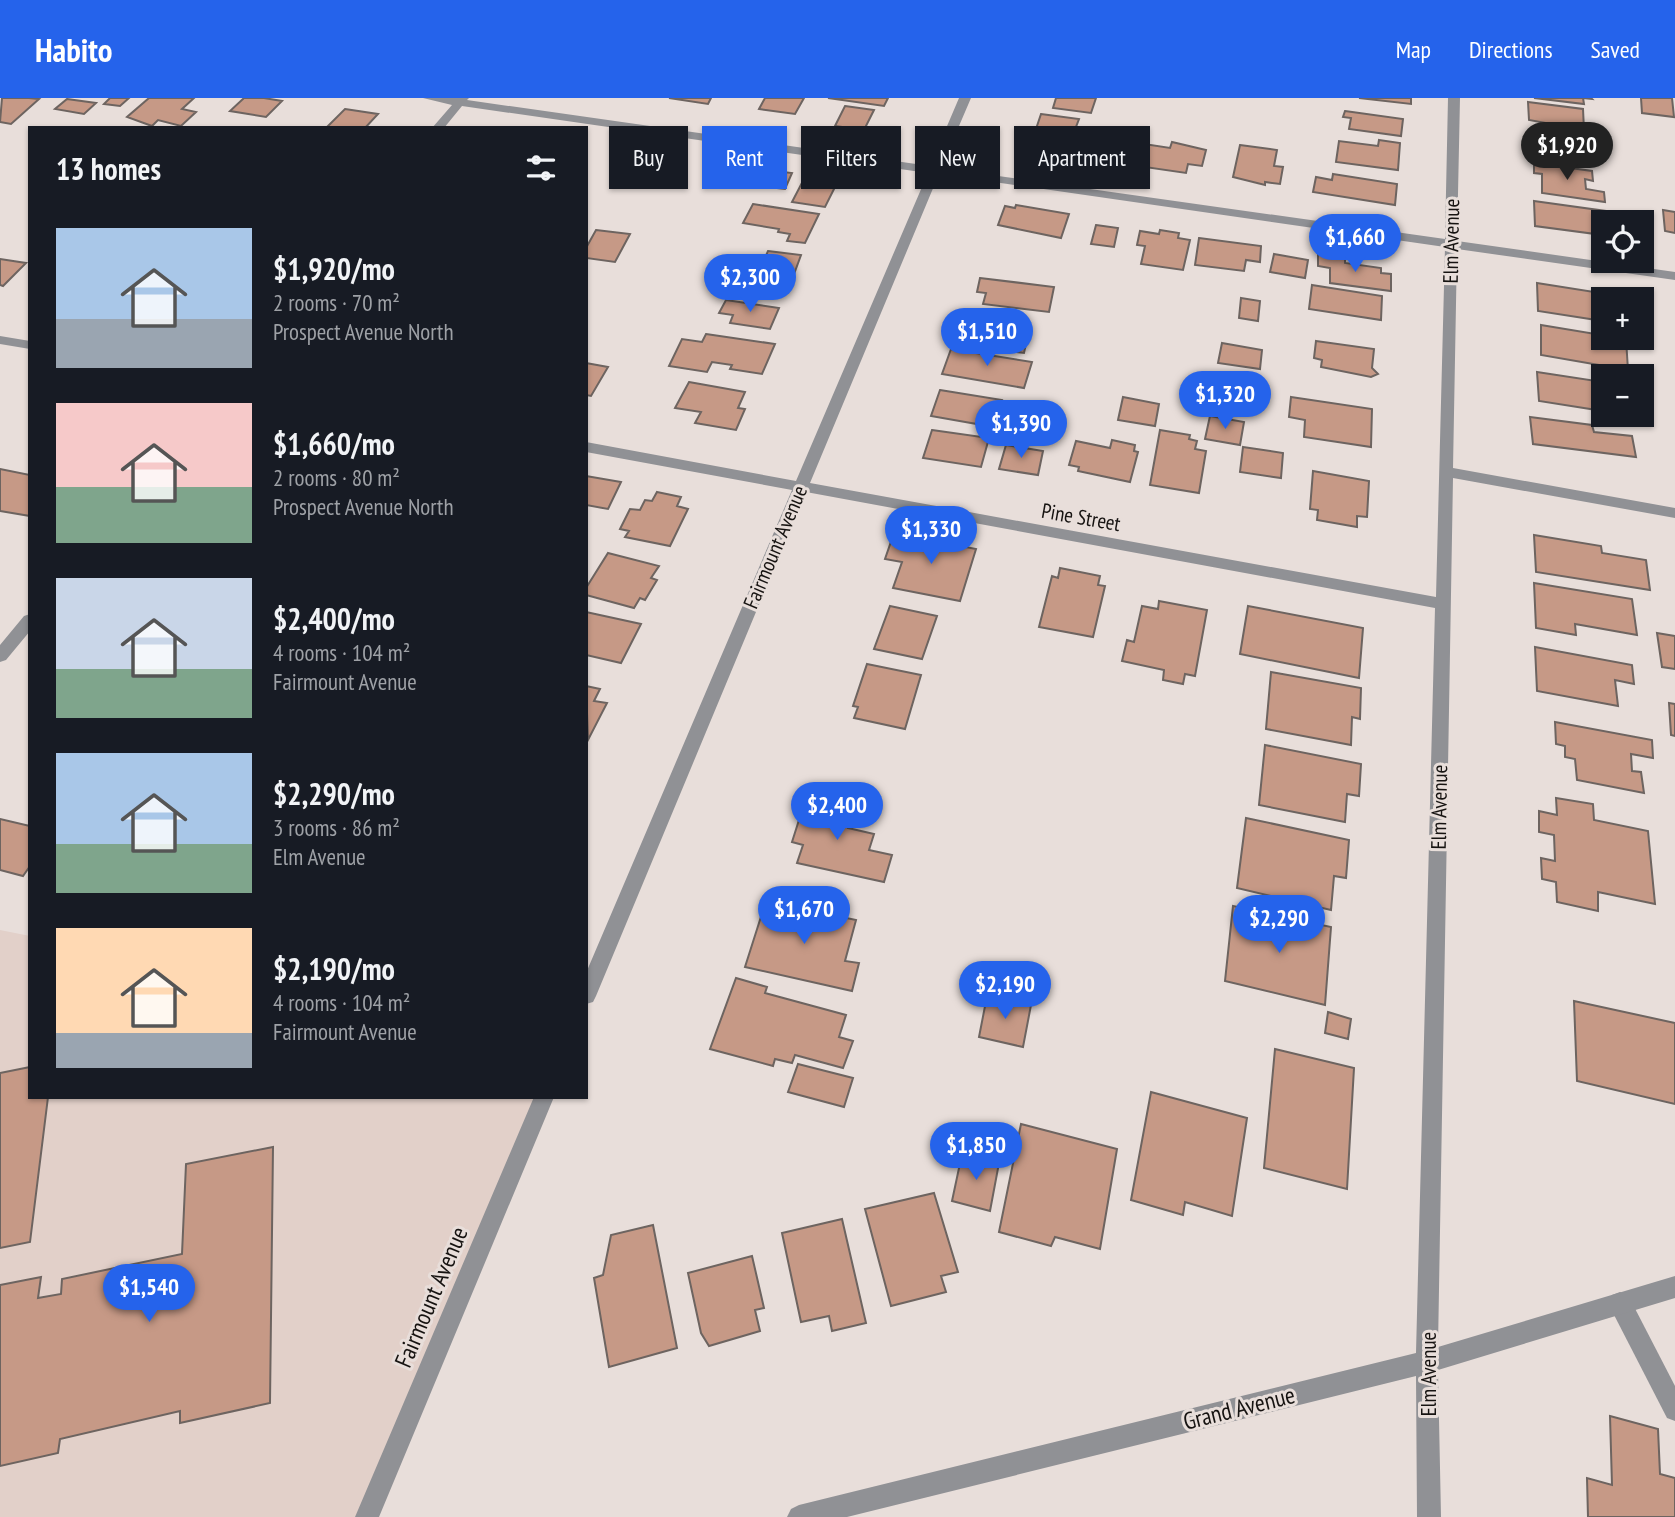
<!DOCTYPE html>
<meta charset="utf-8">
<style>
:root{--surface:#171b24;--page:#20242c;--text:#f1f3f6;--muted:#9ea1a6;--accent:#2563eb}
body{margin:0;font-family:"PT Sans Narrow",sans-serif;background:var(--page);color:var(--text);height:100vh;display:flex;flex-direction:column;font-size:26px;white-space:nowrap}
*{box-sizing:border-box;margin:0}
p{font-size:23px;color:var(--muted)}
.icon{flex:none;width:38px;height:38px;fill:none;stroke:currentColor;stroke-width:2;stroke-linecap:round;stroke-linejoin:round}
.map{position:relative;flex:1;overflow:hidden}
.sheet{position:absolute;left:28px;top:28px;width:560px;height:973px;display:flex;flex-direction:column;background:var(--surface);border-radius:0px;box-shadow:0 2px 5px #0004}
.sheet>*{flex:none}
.guide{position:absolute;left:609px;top:28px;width:665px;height:63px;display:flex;gap:14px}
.controls{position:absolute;left:1591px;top:112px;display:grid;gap:14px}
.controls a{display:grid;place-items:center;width:63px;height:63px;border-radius:0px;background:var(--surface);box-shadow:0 2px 5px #0004;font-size:35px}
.price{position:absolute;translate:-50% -60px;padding:0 16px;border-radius:24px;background:var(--accent);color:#fff;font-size:23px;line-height:46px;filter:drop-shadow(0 2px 4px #0008)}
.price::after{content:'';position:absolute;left:50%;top:42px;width:21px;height:16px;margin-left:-10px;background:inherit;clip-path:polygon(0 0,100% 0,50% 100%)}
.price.on{background:#222;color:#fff}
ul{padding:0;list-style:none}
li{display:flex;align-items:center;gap:21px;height:175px;padding:0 28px}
li span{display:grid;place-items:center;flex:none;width:196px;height:140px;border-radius:0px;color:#555}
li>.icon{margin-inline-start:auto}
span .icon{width:84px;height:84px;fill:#fffc;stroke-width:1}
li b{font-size:30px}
h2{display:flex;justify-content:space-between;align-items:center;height:84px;padding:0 28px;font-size:30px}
.pill{padding:0 24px;border-radius:0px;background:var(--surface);box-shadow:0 2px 5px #0004;font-size:24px;line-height:63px}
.pill.on{background:var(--accent);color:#fff}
header{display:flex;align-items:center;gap:42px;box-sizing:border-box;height:98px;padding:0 35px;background:var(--accent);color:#fff}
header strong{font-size:33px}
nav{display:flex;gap:38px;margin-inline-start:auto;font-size:24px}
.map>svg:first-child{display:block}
.built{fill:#e2d0c9}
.building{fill:#c69986;stroke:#6d6460;stroke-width:2}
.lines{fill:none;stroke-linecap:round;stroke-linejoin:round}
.lane{fill:#909195;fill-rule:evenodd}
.street{fill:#909195;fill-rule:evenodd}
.labels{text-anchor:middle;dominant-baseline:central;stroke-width:6;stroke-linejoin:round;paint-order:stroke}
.street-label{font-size:21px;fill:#161311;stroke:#e8deda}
.near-street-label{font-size:24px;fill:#161311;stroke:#e8deda}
</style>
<header>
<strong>Habito</strong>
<nav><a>Map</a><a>Directions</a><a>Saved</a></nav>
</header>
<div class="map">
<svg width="1675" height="1419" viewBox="0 0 1675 1419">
<rect width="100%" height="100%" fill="#e8deda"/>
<!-- built -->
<path class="built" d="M 0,832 L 30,838 L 30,999 L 544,999 L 367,1419 L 0,1419 Z"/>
<!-- building -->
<path class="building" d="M 2,0 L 29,0 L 39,1 L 11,26 L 0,24 Z
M 110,0 L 129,0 L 120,8 L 104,6 Z
M 149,0 L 194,0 L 182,11 L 196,14 L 181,28 L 158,22 L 152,28 L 127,19 Z
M 244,0 L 264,0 L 282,3 L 266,19 L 230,13 Z
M 669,0 L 711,0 L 708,6 Z
M 765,0 L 804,0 L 795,16 L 759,11 Z
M 828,0 L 888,0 L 884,8 Z
M 1056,0 L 1055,0 L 1096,0 L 1091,15 L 1053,10 Z
M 1359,0 L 1411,0 L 1411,6 Z
M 1534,0 L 1591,0 L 1592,1 L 1583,0 L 1584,6 Z
M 1641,0 L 1672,0 L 1674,19 L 1642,15 Z
M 67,1 L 96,5 L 84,16 L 55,11 Z
M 1528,4 L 1583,11 L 1584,32 L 1529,22 Z
M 845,8 L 874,12 L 864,32 L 835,28 Z
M 345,11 L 378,16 L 365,30 L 326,30 Z
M 1345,13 L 1403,21 L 1401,38 L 1349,31 L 1351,20 L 1343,19 Z
M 1041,16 L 1079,21 L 1076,29 L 1089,31 L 1082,55 L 1077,57 L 1040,52 L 1041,49 L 1035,48 L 1039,37 L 1034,37 Z
M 1532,30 L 1593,37 L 1596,62 L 1534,57 Z
M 1379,42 L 1400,45 L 1398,72 L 1336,64 L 1339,43 L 1378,48 Z
M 1131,44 L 1170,50 L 1172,44 L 1206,52 L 1202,68 L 1188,66 L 1186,75 L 1124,66 Z
M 1240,47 L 1277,52 L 1274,68 L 1283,69 L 1280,86 L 1265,84 L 1265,87 L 1233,79 Z
M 1534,65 L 1592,73 L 1593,83 L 1585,81 L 1586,91 L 1604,94 L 1605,104 L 1542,95 L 1542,76 L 1534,75 Z
M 774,73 L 792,75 L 785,91 L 767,89 Z
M 1333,76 L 1397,86 L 1395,107 L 1313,94 L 1316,79 L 1332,82 Z
M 806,77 L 839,81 L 825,109 L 792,104 Z
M 1534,103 L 1620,115 L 1621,124 L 1603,124 L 1603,137 L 1535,128 Z
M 753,106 L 819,116 L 805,145 L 787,143 L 790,136 L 778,134 L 779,131 L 743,125 Z
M 1016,107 L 1069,116 L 1061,140 L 998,127 L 1005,108 L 1015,110 Z
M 1663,112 L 1675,114 L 1675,135 L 1665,133 Z
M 1096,127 L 1118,130 L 1114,149 L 1091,146 Z
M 596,132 L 630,136 L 615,164 L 586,160 L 586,150 Z
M 1160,132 L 1179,135 L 1178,140 L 1190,142 L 1183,172 L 1141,166 L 1145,148 L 1137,147 L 1140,133 L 1159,136 Z
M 1199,140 L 1261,148 L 1260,164 L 1246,162 L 1244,173 L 1195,167 Z
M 768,153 L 801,157 L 790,187 L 745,182 L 751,167 L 767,165 L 764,162 Z
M 1274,156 L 1308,162 L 1305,180 L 1270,174 Z
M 1318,156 L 1345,160 L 1345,165 L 1381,170 L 1381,175 L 1391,176 L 1391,193 L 1330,185 L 1330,170 L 1318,168 Z
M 0,161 L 26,165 L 3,188 L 0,187 Z
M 980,180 L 1054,189 L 1049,214 L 983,206 L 986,195 L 977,194 Z
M 1537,185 L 1626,199 L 1626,201 L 1603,201 L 1603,223 L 1538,213 Z
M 1312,187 L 1382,198 L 1381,222 L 1309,211 Z
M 1241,200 L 1260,203 L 1258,223 L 1239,220 Z
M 726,202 L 779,210 L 770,231 L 730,225 L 733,217 L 719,215 Z
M 974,220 L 1030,228 L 1024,255 L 967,247 Z
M 1541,227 L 1626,241 L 1628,272 L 1541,257 Z
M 706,236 L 775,246 L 762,276 L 730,271 L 732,267 L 712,264 L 707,274 L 669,268 L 682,241 L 702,244 Z
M 1316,243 L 1374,251 L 1372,270 L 1378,276 L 1371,279 L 1321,269 L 1322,262 L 1314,260 Z
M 1222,245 L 1262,252 L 1260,271 L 1218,265 Z
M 951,251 L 1032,264 L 1024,290 L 942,276 Z
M 586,265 L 608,269 L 591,298 L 586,297 Z
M 1537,274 L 1603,284 L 1603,313 L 1539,303 Z
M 689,284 L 745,294 L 738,310 L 745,311 L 736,332 L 695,325 L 701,314 L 675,310 Z
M 940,292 L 1002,302 L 994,329 L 931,318 Z
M 1123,299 L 1159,306 L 1155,328 L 1118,322 Z
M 1291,299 L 1372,311 L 1371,349 L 1304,339 L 1305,322 L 1289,319 Z
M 1210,318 L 1244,324 L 1240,347 L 1205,341 Z
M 1530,319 L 1592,327 L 1594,334 L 1632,338 L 1636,359 L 1533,346 Z
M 932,332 L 989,340 L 981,369 L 923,360 Z
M 1160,332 L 1190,337 L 1189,341 L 1197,343 L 1195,351 L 1206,353 L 1199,395 L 1150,387 Z
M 1112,342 L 1135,347 L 1134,353 L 1138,354 L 1130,384 L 1078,373 L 1079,369 L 1069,367 L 1076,343 L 1110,350 Z
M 1006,347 L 1043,353 L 1038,377 L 999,371 Z
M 1243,349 L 1283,355 L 1281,380 L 1240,374 Z
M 0,371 L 30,377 L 30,418 L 0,413 Z
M 1313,373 L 1369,383 L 1367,419 L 1357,418 L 1357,429 L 1317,422 L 1318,412 L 1310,411 Z
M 586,378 L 621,384 L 608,411 L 586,407 Z
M 657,394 L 681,399 L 677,408 L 688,411 L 670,448 L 625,439 L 629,433 L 620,431 L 630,411 L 640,412 L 645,402 L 652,403 Z
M 894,435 L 976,451 L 960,503 L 893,490 L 902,464 L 885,461 Z
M 1534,437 L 1601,448 L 1602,455 L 1646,462 L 1650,492 L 1536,474 Z
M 608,455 L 659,468 L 651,480 L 657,482 L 645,502 L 640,500 L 634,510 L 586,497 L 586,490 Z
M 1060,470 L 1100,478 L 1098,487 L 1105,488 L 1093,539 L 1039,529 L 1052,478 L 1058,480 Z
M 1534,485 L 1632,501 L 1637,537 L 1575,526 L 1576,537 L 1536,530 Z
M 1159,503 L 1207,512 L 1195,578 L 1185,576 L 1183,586 L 1163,582 L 1164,572 L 1122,563 L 1127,542 L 1134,544 L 1142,508 L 1158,511 Z
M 890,508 L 937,518 L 922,561 L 874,551 Z
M 1248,508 L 1363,530 L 1359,580 L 1240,556 Z
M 586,514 L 641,526 L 621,565 L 586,557 Z
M 1657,535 L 1675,538 L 1675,571 L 1662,569 Z
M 1535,549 L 1632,567 L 1634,586 L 1615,582 L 1618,608 L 1537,593 Z
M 867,566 L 921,577 L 905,631 L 854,620 L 858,609 L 853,608 Z
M 1271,574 L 1361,590 L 1360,621 L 1352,619 L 1351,647 L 1266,631 Z
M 586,588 L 600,591 L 594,603 L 607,605 L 588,642 Z
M 1669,605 L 1675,606 L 1675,638 L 1671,637 Z
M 1555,624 L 1652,642 L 1653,660 L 1631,656 L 1632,673 L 1641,674 L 1644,695 L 1577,682 L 1575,661 L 1565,659 L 1565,648 L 1556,646 Z
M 1265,647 L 1361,666 L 1359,698 L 1347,696 L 1345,724 L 1259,707 Z
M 806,700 L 854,710 L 848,730 L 874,736 L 869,752 L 892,757 L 884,784 L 797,765 L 803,747 L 792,744 Z
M 1556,700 L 1593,706 L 1594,722 L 1648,733 L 1655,806 L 1598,794 L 1598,813 L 1557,804 L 1556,784 L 1542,781 L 1541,760 L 1555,763 L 1554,737 L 1539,734 L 1539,713 L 1557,717 Z
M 1246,720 L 1349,742 L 1346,780 L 1334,778 L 1331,812 L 1237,790 Z
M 0,721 L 30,728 L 30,768 L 23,778 L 0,772 Z
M 766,803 L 856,822 L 845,863 L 859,865 L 852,893 L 745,869 Z
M 1233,808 L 1331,829 L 1325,907 L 1225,883 Z
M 736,880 L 767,889 L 765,895 L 846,917 L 839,939 L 853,943 L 843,970 L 795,957 L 792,965 L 775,961 L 773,968 L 710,951 Z
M 987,898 L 1031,907 L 1023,949 L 979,939 Z
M 1574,903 L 1675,925 L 1675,1006 L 1577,983 Z
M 1328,914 L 1351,921 L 1348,941 L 1325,935 Z
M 1275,951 L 1354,970 L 1347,1091 L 1264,1070 Z
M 798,966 L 853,980 L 844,1009 L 788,994 Z
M 30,969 L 30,999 L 48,999 L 30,1144 L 0,1150 L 0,975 Z
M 1151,994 L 1247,1020 L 1232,1118 L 1185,1104 L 1183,1117 L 1131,1102 Z
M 1021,1026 L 1117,1051 L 1100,1151 L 1055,1139 L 1051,1148 L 999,1134 Z
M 273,1049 L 270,1305 L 180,1325 L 180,1313 L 60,1341 L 58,1355 L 0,1368 L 0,1187 L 41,1179 L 38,1200 L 61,1196 L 62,1181 L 182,1156 L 186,1066 Z
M 962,1056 L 999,1065 L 990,1113 L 952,1103 Z
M 934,1095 L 958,1174 L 941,1178 L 946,1194 L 891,1208 L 865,1111 Z
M 842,1121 L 866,1225 L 832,1233 L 829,1218 L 801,1224 L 782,1135 Z
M 653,1127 L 677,1250 L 609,1269 L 594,1180 L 603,1177 L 611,1137 Z
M 752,1158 L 764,1210 L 755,1212 L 760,1233 L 709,1248 L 701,1235 L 688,1175 Z
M 1610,1318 L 1658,1331 L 1660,1376 L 1675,1380 L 1675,1419 L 1588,1419 L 1587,1380 L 1612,1387 Z"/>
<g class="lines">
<!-- lane -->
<path class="lane" d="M 1620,1194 L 1628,1197 L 1675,1288 L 1675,1323 L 1667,1320 L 1612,1213 L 1609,1205 L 1612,1197 Z"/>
<!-- street -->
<path class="street" d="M 423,0 L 469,0 L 467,2 L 930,68 L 959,0 L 971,0 L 941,70 L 1445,141 L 1448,0 L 1460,0 L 1457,143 L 1675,174 L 1675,182 L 1457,151 L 1453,370 L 1675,410 L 1675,420 L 1453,380 L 1438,1249 L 1675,1178 L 1675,1200 L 1438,1272 L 1441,1419 L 1417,1419 L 1416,1278 L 847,1419 L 787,1419 L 791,1411 L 799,1407 L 1416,1255 L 1435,510 L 806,394 L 596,898 L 593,904 L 586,906 L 586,875 L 792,392 L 586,354 L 586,344 L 796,383 L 928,75 L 462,8 L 444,30 L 432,30 L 452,7 ZM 939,76 L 1445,149 L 1436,499 L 810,385 Z
M 0,238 L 30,243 L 30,251 L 0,246 Z
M 30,516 L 30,533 L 6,562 L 0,564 L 0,547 L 24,518 Z
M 534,999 L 554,999 L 379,1419 L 355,1419 Z"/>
</g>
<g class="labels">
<!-- street labels -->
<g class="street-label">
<text transform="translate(1451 143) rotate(-89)">Elm Avenue</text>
<text transform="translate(1081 419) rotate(10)">Pine Street</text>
<text transform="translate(775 449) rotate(-67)">Fairmount Avenue</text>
<text transform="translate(1439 709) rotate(-89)">Elm Avenue</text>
<text transform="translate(1428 1276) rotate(-90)">Elm Avenue</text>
</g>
<!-- near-street labels -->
<g class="near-street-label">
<text transform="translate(431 1199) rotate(-67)">Fairmount Avenue</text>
<text transform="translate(1239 1310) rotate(-14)">Grand Avenue</text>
</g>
</g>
</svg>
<div class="controls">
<a><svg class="icon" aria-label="locate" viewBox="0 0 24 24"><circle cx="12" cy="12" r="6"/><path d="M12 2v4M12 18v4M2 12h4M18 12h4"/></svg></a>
<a>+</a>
<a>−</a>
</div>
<b class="price on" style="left:1567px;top:84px">$1,920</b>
<b class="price" style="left:1355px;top:176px">$1,660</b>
<b class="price" style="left:750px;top:216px">$2,300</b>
<b class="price" style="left:987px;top:270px">$1,510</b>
<b class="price" style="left:1225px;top:333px">$1,320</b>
<b class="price" style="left:1021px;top:362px">$1,390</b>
<b class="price" style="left:931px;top:468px">$1,330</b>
<b class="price" style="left:837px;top:744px">$2,400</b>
<b class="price" style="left:804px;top:848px">$1,670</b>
<b class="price" style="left:1279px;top:857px">$2,290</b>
<b class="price" style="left:1005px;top:923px">$2,190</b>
<b class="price" style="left:976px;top:1084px">$1,850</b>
<b class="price" style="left:149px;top:1226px">$1,540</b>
<div class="guide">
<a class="pill">Buy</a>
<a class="pill on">Rent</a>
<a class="pill">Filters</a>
<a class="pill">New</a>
<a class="pill">Apartment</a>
</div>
<section class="sheet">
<h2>13 homes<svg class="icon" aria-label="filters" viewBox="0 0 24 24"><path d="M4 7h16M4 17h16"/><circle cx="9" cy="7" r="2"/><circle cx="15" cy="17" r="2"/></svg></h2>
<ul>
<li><span style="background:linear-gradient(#a9c7e8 65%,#9aa5b1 0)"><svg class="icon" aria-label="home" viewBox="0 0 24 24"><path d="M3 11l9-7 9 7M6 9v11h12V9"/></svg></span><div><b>$1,920/mo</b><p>2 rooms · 70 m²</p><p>Prospect Avenue North</p></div></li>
<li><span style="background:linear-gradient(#f6c9c9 60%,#7fa58c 0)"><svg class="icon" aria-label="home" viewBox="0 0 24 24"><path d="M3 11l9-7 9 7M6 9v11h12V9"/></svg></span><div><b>$1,660/mo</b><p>2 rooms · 80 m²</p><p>Prospect Avenue North</p></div></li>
<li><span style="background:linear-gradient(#c9d6e8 65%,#7fa58c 0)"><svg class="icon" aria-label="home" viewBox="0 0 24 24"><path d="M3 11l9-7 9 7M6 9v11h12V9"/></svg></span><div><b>$2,400/mo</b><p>4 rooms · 104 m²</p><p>Fairmount Avenue</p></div></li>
<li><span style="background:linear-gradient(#a9c7e8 65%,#7fa58c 0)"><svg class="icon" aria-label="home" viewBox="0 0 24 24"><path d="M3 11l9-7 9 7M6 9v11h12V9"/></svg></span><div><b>$2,290/mo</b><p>3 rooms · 86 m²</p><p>Elm Avenue</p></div></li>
<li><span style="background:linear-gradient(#ffd9b3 75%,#9aa5b1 0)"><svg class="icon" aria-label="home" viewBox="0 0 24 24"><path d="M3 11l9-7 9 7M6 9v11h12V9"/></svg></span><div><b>$2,190/mo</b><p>4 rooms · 104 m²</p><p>Fairmount Avenue</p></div></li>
</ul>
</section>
</div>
